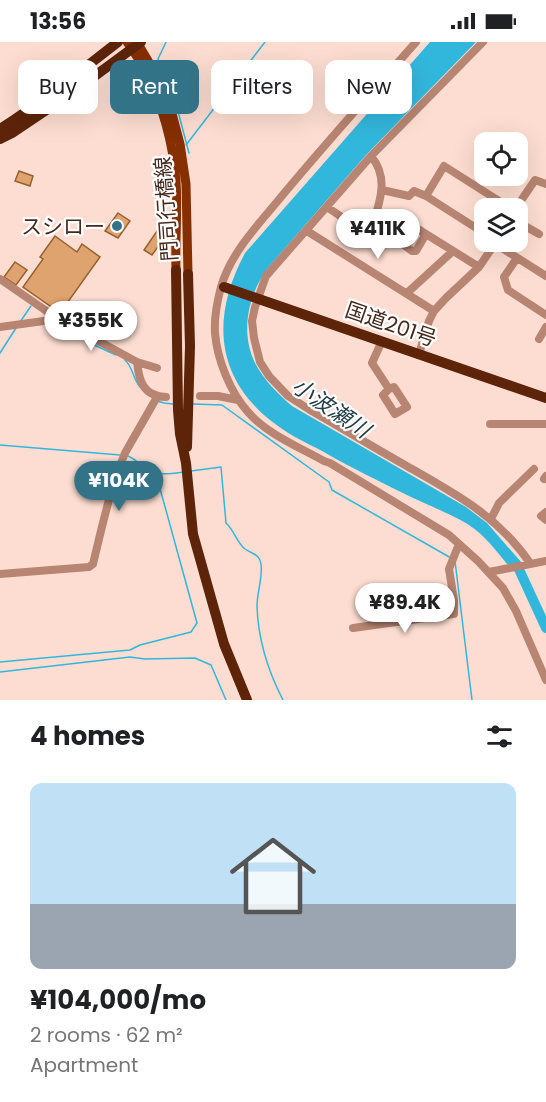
<!DOCTYPE html>
<meta charset="utf-8">
<style>
:root{--surface:#fff;--page:#f6f6f6;--text:#202124;--muted:#757577;--line:#e0e0e0;--accent:#337387}
body{margin:0;font-family:Poppins,"Noto Sans JP",sans-serif;background:var(--page);color:var(--text);height:100vh;display:flex;flex-direction:column;font-size:22px;white-space:nowrap}
*{box-sizing:border-box;margin:0}
p{font-size:20px;color:var(--muted)}
.icon{flex:none;width:33px;height:33px;fill:none;stroke:currentColor;stroke-width:2;stroke-linecap:round;stroke-linejoin:round}
.map{position:relative;height:658px;overflow:hidden}
.side{display:flex;flex-direction:column;background:var(--surface);flex:1}
.side>*{flex:none}
.hud{position:absolute;left:18px;top:18px;width:510px;height:54px;display:flex;gap:12px}
.fabs{position:absolute;left:474px;top:90px;display:grid;gap:12px}
.fabs a{display:grid;place-items:center;width:54px;height:54px;border-radius:12px;background:var(--surface);box-shadow:0 6px 24px #0002;font-size:30px}
.price{position:absolute;translate:-50% -51px;padding:0 14px;border-radius:21px;background:#fff;color:#222;font-size:20px;line-height:39px;filter:drop-shadow(0 2px 3px #0008)}
.price::after{content:'';position:absolute;left:50%;top:36px;width:18px;height:14px;margin-left:-9px;background:inherit;clip-path:polygon(0 0,100% 0,50% 100%)}
.price.on{background:var(--accent);color:#fff}
ul{padding:0;list-style:none}
li{display:grid;align-content:center;gap:12px;height:318px;padding:0 30px}
li+li{border-top:2px solid var(--line)}
li span{display:grid;place-items:center;height:186px;border-radius:12px;color:#555}
li>.icon{margin-inline-start:auto}
span .icon{width:108px;height:108px;fill:#fffc;stroke-width:1}
li b{font-size:26px}
h2{display:flex;justify-content:space-between;align-items:center;height:72px;padding:0 30px;font-size:26px}
.pill{padding:0 21px;border-radius:12px;background:var(--surface);box-shadow:0 6px 24px #0002;font-size:21px;line-height:54px}
.pill.on{background:var(--accent);color:#fff}
.status{display:flex;justify-content:space-between;align-items:center;height:42px;padding:0 30px;background:var(--surface);direction:ltr}
.status svg{height:16px;fill:currentColor}
.map>svg:first-child{display:block}
.water{fill:#32b7dc}
.lines{fill:none;stroke-linecap:round;stroke-linejoin:round}
.stream{stroke:#32b7dc;stroke-width:1.5}
.river{stroke:#32b7dc;stroke-width:10}
.building{fill:#dea36f;stroke:#97602c;stroke-width:1.5}
.minor{stroke:#b78571;stroke-width:8}
.major{stroke:#862f00;stroke-width:9}
.highway{stroke:#5d240a;stroke-width:10}
.poi-dot{fill:#337387;stroke:#fff;stroke-width:2}
.labels{text-anchor:middle;dominant-baseline:central;stroke-width:4.5;stroke-linejoin:round;paint-order:stroke}
.street-label{font-size:21px;fill:#46291d;stroke:#fff}
.poi-label{font-size:21px;fill:#46291d;stroke:#fff;text-anchor:end}
.water-label{font-size:22px;font-style:italic;fill:#243f48;stroke:#fff}
</style>
<div class="status"><b>13:56</b><svg viewBox="0 0 49 12"><path d="M0 12V9h3v3zM5 12V6h3v6zM10 12V3h3v9zM15 12V0h3v12zM26 1h20v11H26zM47 4h2v5h-2z"/></svg></div>
<div class="map">
<svg width="546" height="658" viewBox="0 0 546 658">
<rect width="100%" height="100%" fill="#fdddd1"/>
<!-- water -->
<path class="water" d="M 430,0 L 476,0 L 366,113 L 267,227 C 248,254 240,290 255,321 C 264,338 278,352 292,364 L 466,465 L 487,481 L 521,520 L 507,522 C 496,508 484,493 469,483 C 451,472 430,464 411,455 C 381,440 351,426 322,409 C 307,401 291,394 278,384 C 215,339 210,276 245,211 Z"/>
<g class="lines">
<!-- stream -->
<path class="stream" d="M 166,0 L 158,17 L 171,43 L 189,111
M 186,103 L 265,0
M 20,280 L 31,264
M 73,289 L 92,302 L 116,313
M 0,311 L 16,286
M 125,318 C 133,325 133,337 140,345
M 157,359 L 164,361 L 173,362
M 193,362 L 222,363 L 329,440 L 332,448 L 451,516
M 0,403 L 120,413
M 128,414 C 133,416 136,419 140,422 C 158,434 163,433 183,430
M 191,429 L 221,425 L 226,481 C 234,488 237,501 245,507 C 252,512 260,512 261,522 C 263,535 257,550 257,564 C 258,597 268,629 283,658
M 455,519 L 472,658
M 0,620 L 130,608 L 140,603 L 191,590 L 197,581 L 156,432
M 0,630 L 130,615 L 145,617 L 195,616 L 211,623 L 226,658"/>
<!-- river -->
<path class="river" d="M 511,517 L 517,523 L 546,586"/>
</g>
<!-- building -->
<path class="building" d="M 19,129 L 33,134 L 30,144 L 15,139 Z
M 118,171 L 130,179 L 118,196 L 105,189 Z
M 157,189 L 165,195 L 152,213 L 144,208 Z
M 55,194 L 77,210 L 82,202 L 100,215 L 60,271 L 23,245 L 43,217 L 40,215 Z
M 15,220 L 27,228 L 16,243 L 4,235 Z"/>
<g class="lines">
<!-- minor -->
<path class="minor" d="M 416,0 C 371,51 325,102 281,155 C 259,182 231,210 221,245 C 217,260 214,276 215,291 C 217,317 230,350 248,370 C 267,392 299,405 324,419 L 330,421 L 449,493 L 478,519 L 503,546 L 516,569 L 546,638
M 483,0 L 371,114 L 266,234 L 255,265 L 252,279 L 254,296 L 260,320 L 269,334 L 288,354 L 310,368 C 342,386 373,405 405,423 C 454,451 497,473 530,521
M 371,114 C 391,138 378,164 370,191 C 387,191 399,199 412,209 L 416,209 L 426,192
M 382,148 L 409,154 L 414,149 L 426,154 L 484,191
M 426,154 L 444,124 L 510,166
M 327,165 L 365,191 L 370,191
M 516,166 L 535,138 L 546,142
M 405,179 L 479,225
M 518,180 L 539,192
M 307,189 L 434,269
M 494,201 L 546,234
M 517,216 L 504,235 L 508,248 L 546,273
M 0,237 L 58,277 L 137,320 L 157,326
M 407,251 L 453,209
M 0,285 L 58,277
M 539,297 L 546,285
M 382,299 L 372,321 L 389,347 L 383,353 L 395,372 L 407,365 L 394,345 L 389,347
M 419,312 L 429,279 L 434,269 L 446,256 L 479,225 L 496,200
M 137,320 C 139,339 143,354 166,355
M 200,354 L 218,354 L 238,358
M 490,382 L 546,382
M 544,437 L 546,434
M 546,470 L 541,474 L 546,478
M 491,477 L 499,461 L 534,427
M 489,530 L 546,519
M 0,532 L 89,525 L 93,522 C 102,485 110,447 125,411 L 157,355
M 353,586 L 454,572 L 454,558 L 449,527 L 459,502"/>
<!-- major -->
<path class="major" d="M 127,0 C 133,9 140,18 145,28 C 162,62 173,101 176,139 C 178,168 175,198 176,228
M 137,0 L 161,41 L 171,68 L 180,102 L 186,142 L 188,232"/>
<!-- highway -->
<path class="highway" d="M 0,87 C 41,61 79,30 118,0
M 0,97 L 12,91 L 73,50 L 141,0
M 176,228 L 178,368 L 180,392 L 186,421 L 193,492 L 224,602 L 247,658
M 224,245 L 546,356
M 187,405 L 190,304 L 188,232"/>
</g>
<!-- markers -->
<circle class="poi-dot" cx="117" cy="184" r="6"/>
<g class="labels">
<!-- street labels -->
<g class="street-label">
<text transform="translate(166 167) rotate(-94)">門司行橋線</text>
<text transform="translate(391 282) rotate(19)">国道201号</text>
</g>
<!-- poi labels -->
<g class="poi-label">
<text x="105" y="184">スシロー</text>
</g>
<!-- water labels -->
<g class="water-label">
<text transform="translate(331 366) rotate(34)">小波瀬川</text>
</g>
</g>
</svg>
<div class="fabs">
<a><svg class="icon" aria-label="locate" viewBox="0 0 24 24"><circle cx="12" cy="12" r="6"/><path d="M12 2v4M12 18v4M2 12h4M18 12h4"/></svg></a>
<a><svg class="icon" aria-label="layers" viewBox="0 0 24 24"><path d="M12 4l9 5-9 5-9-5zM3 14l9 5 9-5"/></svg></a>
</div>
<b class="price" style="left:378px;top:218px">¥411K</b>
<b class="price" style="left:91px;top:310px">¥355K</b>
<b class="price on" style="left:119px;top:470px">¥104K</b>
<b class="price" style="left:405px;top:592px">¥89.4K</b>
<div class="hud">
<a class="pill">Buy</a>
<a class="pill on">Rent</a>
<a class="pill">Filters</a>
<a class="pill">New</a>
</div>
</div>
<section class="side">
<h2>4 homes<svg class="icon" aria-label="filters" viewBox="0 0 24 24"><path d="M4 7h16M4 17h16"/><circle cx="9" cy="7" r="2"/><circle cx="15" cy="17" r="2"/></svg></h2>
<ul>
<li><span style="background:linear-gradient(#bfe0f5 65%,#9aa5b1 0)"><svg class="icon" aria-label="home" viewBox="0 0 24 24"><path d="M3 11l9-7 9 7M6 9v11h12V9"/></svg></span><div><b>¥104,000/mo</b><p>2 rooms · 62 m²</p><p>Apartment</p></div></li>
</ul>
</section>
